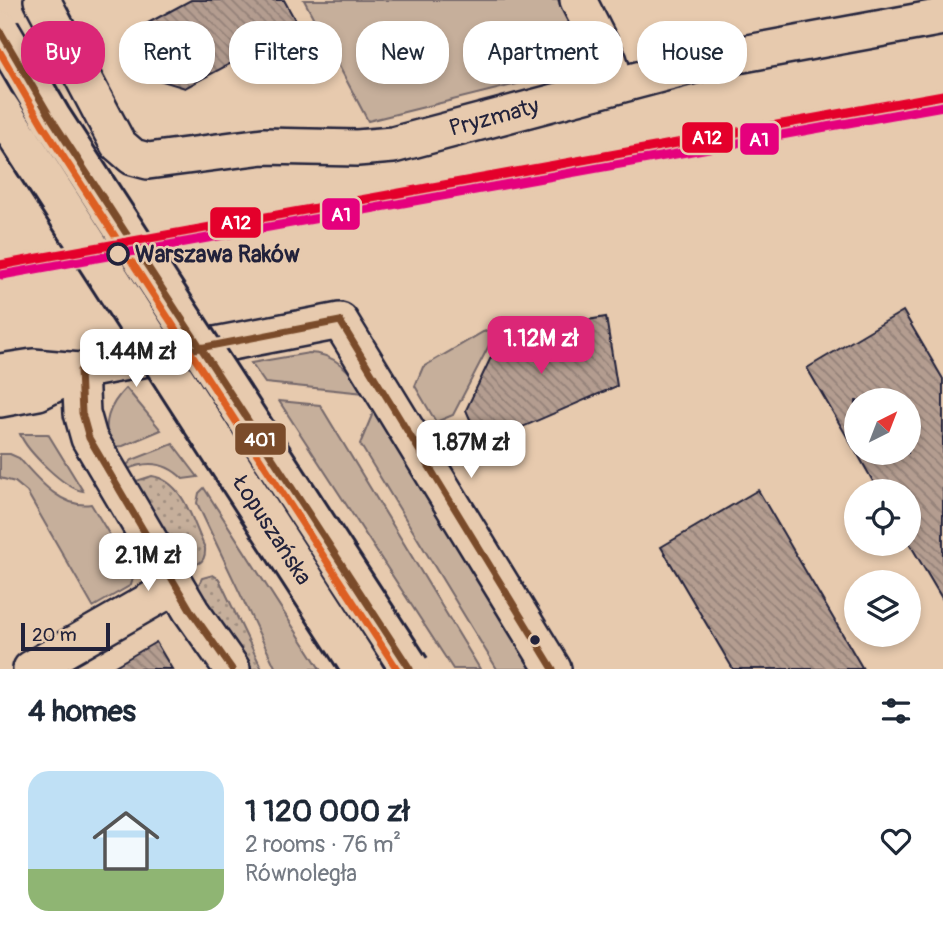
<!DOCTYPE html>
<meta charset="utf-8">
<style>
:root{--surface:#fff;--page:#f6f6f7;--text:#1f2937;--muted:#747a83;--accent:#db2777}
body{margin:0;font-family:Pangolin,sans-serif;background:var(--page);color:var(--text);height:100vh;display:flex;flex-direction:column;font-size:26px;white-space:nowrap}
*{box-sizing:border-box;margin:0}
p{font-size:23px;color:var(--muted)}
.icon{flex:none;width:38px;height:38px;fill:none;stroke:currentColor;stroke-width:2;stroke-linecap:round;stroke-linejoin:round}
.map{position:relative;height:669px;overflow:hidden}
.sheet{display:flex;flex-direction:column;background:var(--surface);flex:1}
.sheet>*{flex:none}
.top-card{position:absolute;left:21px;top:21px;width:901px;height:63px;display:flex;gap:14px}
.needle{width:46px;rotate:42deg}
.tools{position:absolute;left:844px;top:388px;display:grid;gap:14px}
.tools a{display:grid;place-items:center;width:77px;height:77px;border-radius:50%;background:var(--surface);box-shadow:0 4px 10px #0003;font-size:35px}
.scale{position:absolute;left:21px;bottom:18px;width:89px;box-sizing:border-box;padding-left:7px;border:4px solid #22223b;border-top:0;font-size:19px;line-height:24px;white-space:nowrap;color:#22223b;-webkit-text-stroke:5px #e7caae;paint-order:stroke}
.price{position:absolute;translate:-50% -60px;padding:0 16px;border-radius:14px;background:#fff;color:#222;font-size:23px;line-height:46px;filter:drop-shadow(0 2px 4px #0008)}
.price::after{content:'';position:absolute;left:50%;top:42px;width:21px;height:16px;margin-left:-10px;background:inherit;clip-path:polygon(0 0,100% 0,50% 100%)}
.price.current{background:var(--accent);color:#fff}
ul{padding:0;list-style:none}
li{display:flex;align-items:center;gap:21px;height:175px;padding:0 28px}
li span{display:grid;place-items:center;flex:none;width:196px;height:140px;border-radius:21px;color:#555}
li>.icon{margin-inline-start:auto}
span .icon{width:84px;height:84px;fill:#fffc;stroke-width:1}
li b{font-size:30px}
h2{display:flex;justify-content:space-between;align-items:center;height:84px;padding:0 28px;font-size:30px}
.tag{padding:0 24px;border-radius:28px;background:var(--surface);box-shadow:0 4px 10px #0003;font-size:24px;line-height:63px}
.tag.current{background:var(--accent);color:#fff}
.map>svg:first-child{display:block}
.grass{fill:#c6af9b;stroke:#74686b;stroke-width:2}
.park{fill:url(#park-dots);stroke:#74686b;stroke-width:2}
.building{fill:url(#building-back-hatch);stroke:#22223b;stroke-width:2}
.lines{fill:none;stroke-linecap:round;stroke-linejoin:round}
.minor-casing{stroke:#22223b;stroke-width:40}
.minor{stroke:#e7caae;stroke-width:35}
.major-bridge-casing{stroke:#22223b;stroke-width:44;stroke-linecap:butt}
.major-bridge{stroke:#e7caae;stroke-width:38}
.bus-1-casing{stroke:#e7caae;stroke-width:12}
.bus-2-casing{stroke:#e7caae;stroke-width:12}
.bus-1{stroke:#7a4b2a;stroke-width:7}
.bus-2{stroke:#dd5e24;stroke-width:7}
.rail-1-casing{stroke:#e7caae;stroke-width:14}
.rail-2-casing{stroke:#e7caae;stroke-width:14}
.rail-1{stroke:#e4002b;stroke-width:9}
.rail-2{stroke:#e5007d;stroke-width:9}
.stop-dot{fill:#e7caae;stroke:#22223b;stroke-width:3.5}
.bus-dot{fill:#22223b;stroke:#e7caae;stroke-width:2.5}
.labels{text-anchor:middle;dominant-baseline:central;stroke-width:5;stroke-linejoin:round;paint-order:stroke}
.street-label{font-size:23px;fill:#22223b;stroke:#e7caae}
.stop-label{font-size:23px;font-weight:bold;fill:#22223b;stroke:#e7caae;text-anchor:start}
.line-badge{stroke:#e7caae;stroke-width:2.5}
.badge-label{font-size:19px;text-anchor:middle;font-weight:bold;fill:#fff}
</style>
<div class="map">
<svg width="943" height="669" viewBox="0 0 943 669">
<defs>
<pattern id="park-dots" width="8" height="8" patternUnits="userSpaceOnUse" patternTransform="scale(1.75)"><rect width="8" height="8" fill="#c6af9b"/><path d="M2 2h.1M6 6h.1" fill="none" stroke="#a08e80" stroke-width="1.8" stroke-linecap="round"/></pattern>
<pattern id="building-back-hatch" width="6" height="6" patternUnits="userSpaceOnUse" patternTransform="scale(1.75)"><rect width="6" height="6" fill="#b49d90"/><path d="M-1 5l2 2M0 0l6 6M5-1l2 2" fill="none" stroke="#928077"/></pattern>
</defs>
<rect width="100%" height="100%" fill="#e7caae"/>
<filter id="ink" filterUnits="userSpaceOnUse"><feTurbulence type="fractalNoise" baseFrequency=".0143" numOctaves="2"/><feDisplacementMap in="SourceGraphic" scale="14" xChannelSelector="R" yChannelSelector="G"/><feConvolveMatrix kernelMatrix="1 2 1 2 8 2 1 2 1" color-interpolation-filters="sRGB"/></filter>
<g filter="url(#ink)">
<!-- grass -->
<path class="grass" d="M 304,0 L 558,0 L 576,35 L 576,61 L 561,73 L 368,121 Z
M 498,328 L 453,415 L 436,422 L 415,386 L 423,367 L 483,332 Z
M 309,353 C 335,353 352,373 365,393 L 265,383 L 251,363 Z
M 126,388 L 161,430 L 123,446 L 112,447 C 100,425 110,404 126,388 Z
M 279,401 L 320,405 L 480,669 L 453,669 Z
M 375,408 L 533,669 L 497,669 L 360,444 Z
M 20,434 L 48,434 L 83,491 C 65,489 27,451 20,434 Z
M 173,444 L 198,477 L 183,479 C 166,462 147,460 126,470 L 125,467 L 132,460 Z
M 0,454 L 10,454 L 19,458 C 37,478 61,509 91,504 L 134,575 L 131,585 L 93,607 L 27,492 L 15,482 L 0,478 Z
M 204,488 L 320,669 L 276,669 L 197,503 L 199,493 Z"/>
<!-- park -->
<path class="park" d="M 152,476 C 184,481 193,523 205,548 C 206,563 196,568 183,563 L 133,482 Z
M 213,575 L 219,579 L 262,669 L 252,669 L 199,592 L 199,584 L 202,578 Z"/>
<!-- building -->
<path class="building" d="M 191,0 L 284,0 L 299,27 L 185,88 L 159,80 L 133,31 Z
M 903,311 L 943,379 L 943,600 L 908,541 L 908,492 L 879,492 L 857,453 L 908,453 L 908,401 L 856,401 L 856,452 L 807,368 Z
M 606,317 L 617,386 L 481,445 L 466,410 L 502,334 Z
M 758,490 L 863,669 L 733,669 L 661,547 Z
M 156,642 L 172,669 L 110,669 Z"/>
<g class="lines">
<!-- minor casing -->
<g class="minor-casing">
<path id="minor" d="M 42,0 L 118,144 L 133,157 L 148,161 L 263,146 L 357,148 L 393,145 L 721,58 L 943,17
M 578,0 L 609,61 L 616,84
M 80,371 L 82,413 L 89,438 L 191,611 L 232,669
M 0,372 L 33,367 L 80,371 L 340,321 L 553,669
M 0,399 L 38,392 L 80,371
M 31,669 L 176,586"/>
</g>
<!-- minor -->
<use href="#minor" class="minor"/>
<!-- major-bridge casing -->
<g class="major-bridge-casing">
<path id="major-bridge" d="M 0,31 L 51,118 L 410,669
M 0,109 L 362,669"/>
</g>
<!-- major-bridge -->
<use href="#major-bridge" class="major-bridge"/>
<!-- bus-1 casing -->
<g class="bus-1-casing">
<path id="bus-1" d="M 0,31 L 51,118 L 410,669
M 232,669 L 191,611 L 89,438 L 82,413 L 80,371 L 340,321 L 553,669"/>
</g>
<!-- bus-2 casing -->
<g class="bus-2-casing">
<path id="bus-2" d="M 0,52 L 42,124 L 397,669"/>
</g>
<!-- bus-1 -->
<use href="#bus-1" class="bus-1"/>
<!-- bus-2 -->
<use href="#bus-2" class="bus-2"/>
<!-- rail-1 casing -->
<g class="rail-1-casing">
<path id="rail-1" d="M 0,265 L 943,95"/>
</g>
<!-- rail-2 casing -->
<g class="rail-2-casing">
<path id="rail-2" d="M 2,275 L 943,106"/>
</g>
<!-- rail-1 -->
<use href="#rail-1" class="rail-1"/>
<!-- rail-2 -->
<use href="#rail-2" class="rail-2"/>
</g>
</g>
<!-- markers -->
<circle class="stop-dot" cx="118" cy="254" r="10"/>
<circle class="bus-dot" cx="535" cy="640" r="6"/>
<g class="labels">
<!-- street labels -->
<g class="street-label">
<text transform="translate(494 117) rotate(-15)">Pryzmaty</text>
<text transform="translate(272 530) rotate(57)">Łopuszańska</text>
</g>
<!-- stop labels -->
<g class="stop-label">
<text x="135" y="254">Warszawa Raków</text>
</g>
</g>
<g class="line-badge">
<rect x="681" y="121" width="53" height="33" rx="7" fill="#e4002b"/>
<rect x="739" y="122" width="41" height="34" rx="7" fill="#e5007d"/>
<rect x="321" y="197" width="40" height="34" rx="7" fill="#e5007d"/>
<rect x="209" y="206" width="53" height="33" rx="7" fill="#e4002b"/>
<rect x="234" y="422" width="53" height="34" rx="7" fill="#7a4b2a"/>
</g>
<g class="badge-label">
<text x="707" y="144">A12</text>
<text x="759" y="146">A1</text>
<text x="341" y="221">A1</text>
<text x="236" y="229">A12</text>
<text x="260" y="446">401</text>
</g>
</svg>
<div class="tools">
<a><svg class="needle" viewBox="-14 -14 28 28"><path d="M0-13l5 13h-10z" fill="#e53935"/><path d="M0 13l5-13h-10z" fill="#747a83"/></svg></a>
<a><svg class="icon" aria-label="locate" viewBox="0 0 24 24"><circle cx="12" cy="12" r="6"/><path d="M12 2v4M12 18v4M2 12h4M18 12h4"/></svg></a>
<a><svg class="icon" aria-label="layers" viewBox="0 0 24 24"><path d="M12 4l9 5-9 5-9-5zM3 14l9 5 9-5"/></svg></a>
</div>
<div class="scale">20 m</div>
<b class="price current" style="left:541px;top:376px">1.12M zł</b>
<b class="price" style="left:136px;top:389px">1.44M zł</b>
<b class="price" style="left:471px;top:480px">1.87M zł</b>
<b class="price" style="left:148px;top:593px">2.1M zł</b>
<div class="top-card">
<a class="tag current">Buy</a>
<a class="tag">Rent</a>
<a class="tag">Filters</a>
<a class="tag">New</a>
<a class="tag">Apartment</a>
<a class="tag">House</a>
</div>
</div>
<section class="sheet">
<h2>4 homes<svg class="icon" aria-label="filters" viewBox="0 0 24 24"><path d="M4 7h16M4 17h16"/><circle cx="9" cy="7" r="2"/><circle cx="15" cy="17" r="2"/></svg></h2>
<ul>
<li><span style="background:linear-gradient(#bfe0f5 70%,#8fb573 0)"><svg class="icon" aria-label="home" viewBox="0 0 24 24"><path d="M3 11l9-7 9 7M6 9v11h12V9"/></svg></span><div><b>1 120 000 zł</b><p>2 rooms · 76 m²</p><p>Równoległa</p></div><svg class="icon" aria-label="heart" viewBox="0 0 24 24"><path d="M12 20l-8-8c-3-5 5-10 8-4 3-6 11-1 8 4z"/></svg></li>
</ul>
</section>
